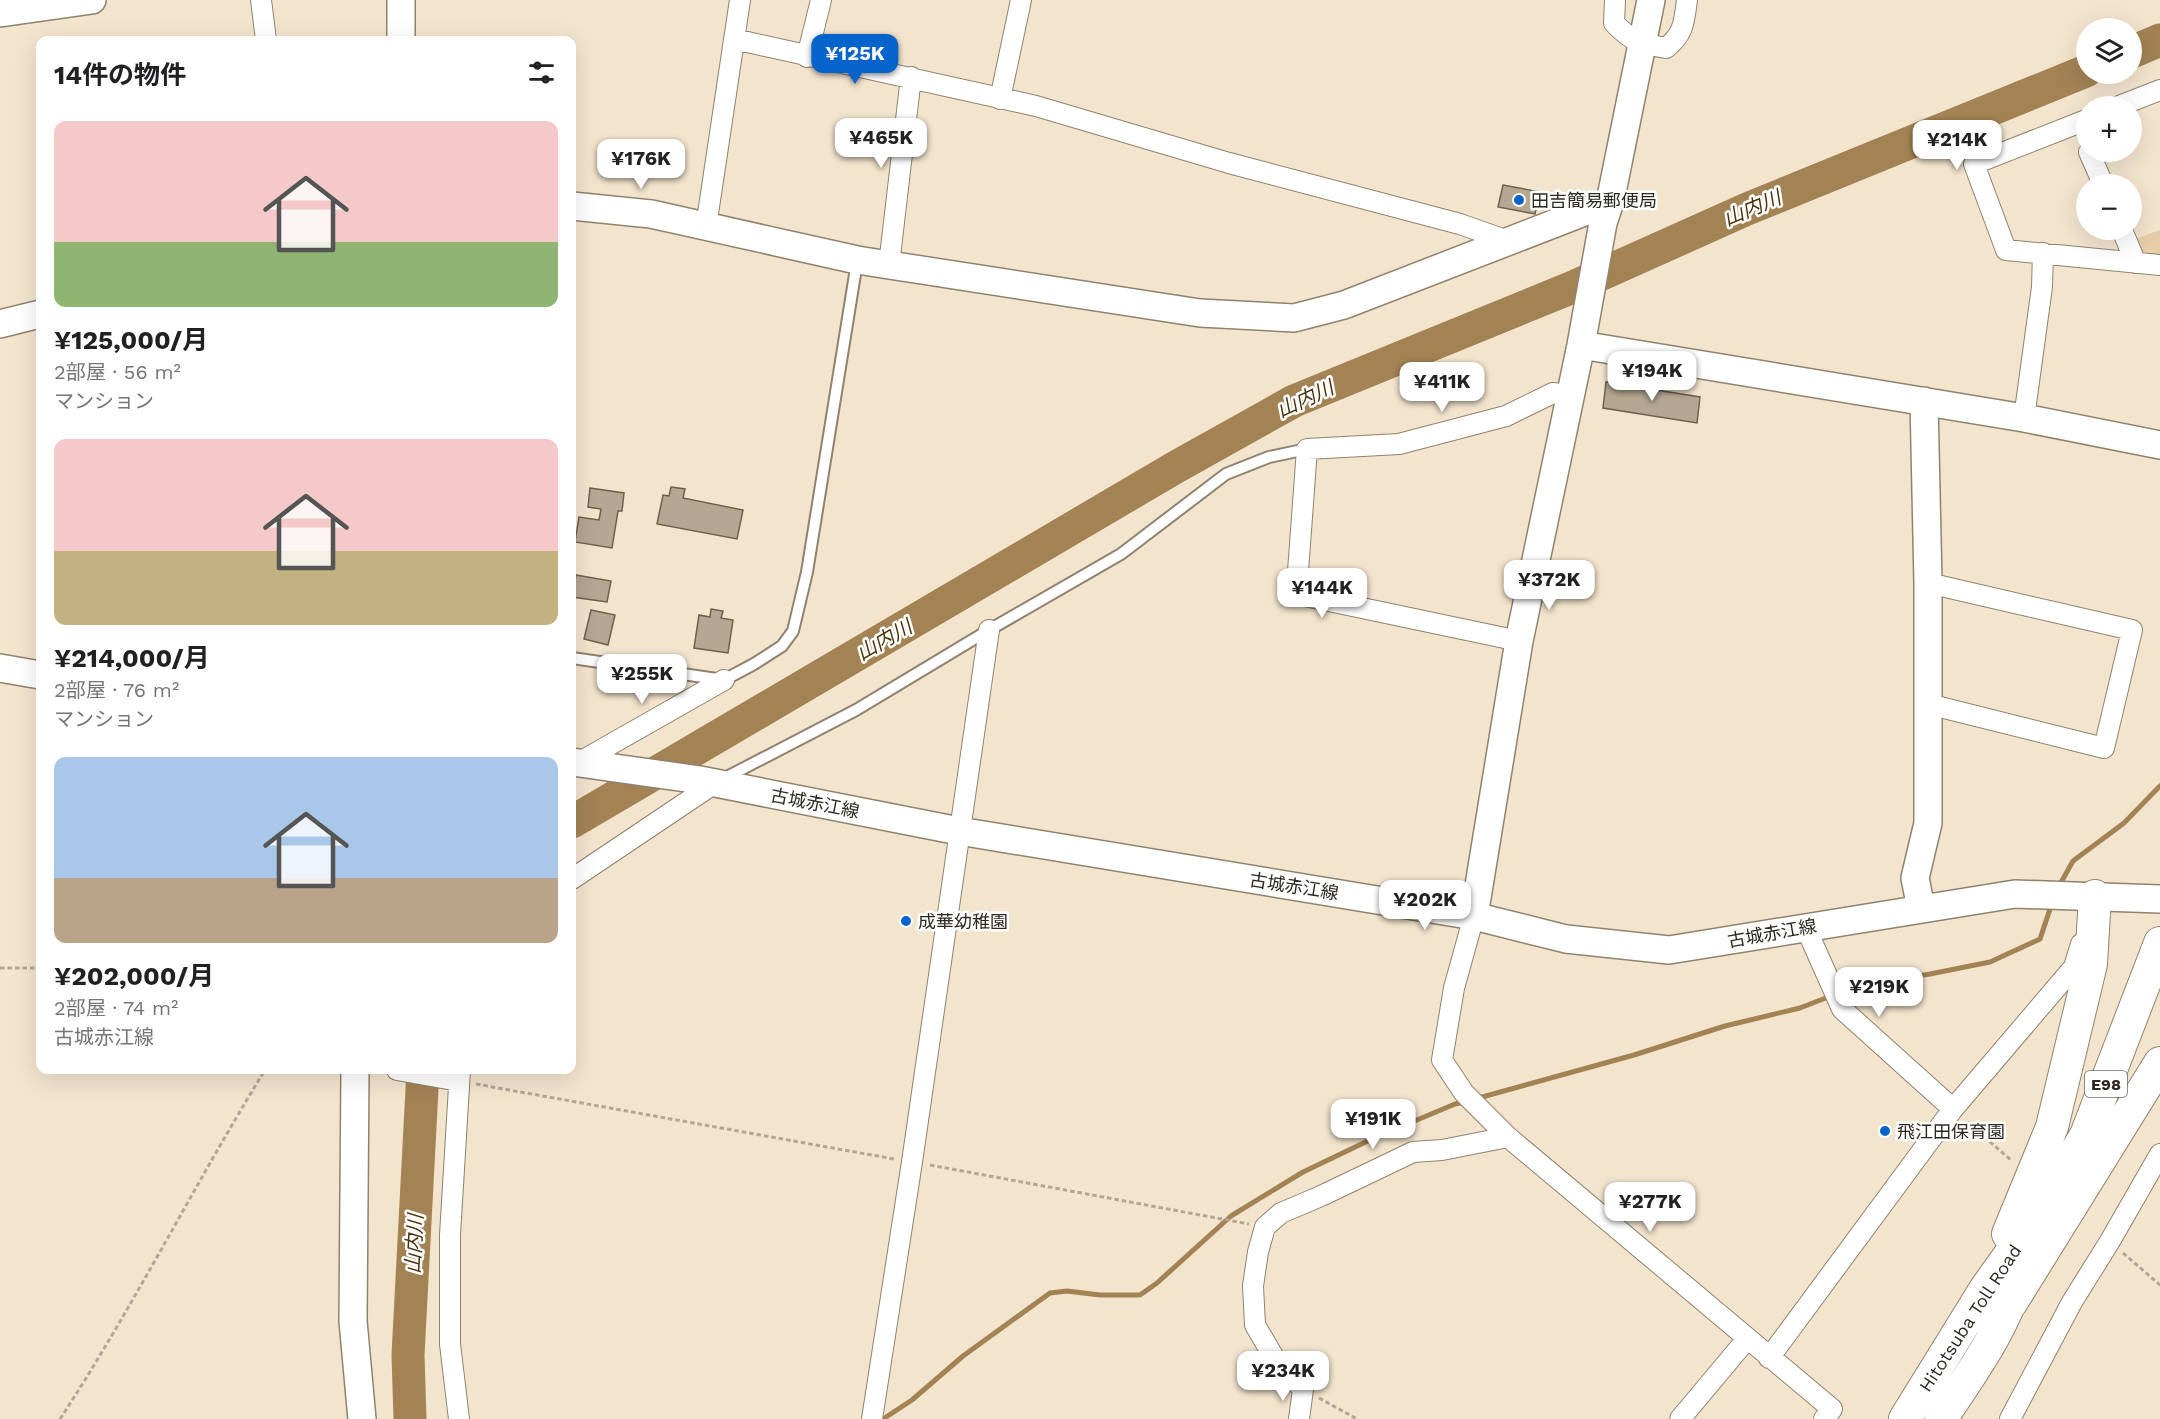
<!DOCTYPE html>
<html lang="ja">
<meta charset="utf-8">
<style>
:root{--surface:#fff;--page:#f6f6f6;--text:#202124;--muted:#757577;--accent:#0763cc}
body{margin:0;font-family:"Work Sans","Noto Sans JP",sans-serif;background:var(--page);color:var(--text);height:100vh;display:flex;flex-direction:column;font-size:22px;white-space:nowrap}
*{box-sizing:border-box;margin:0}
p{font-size:20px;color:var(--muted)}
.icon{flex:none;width:33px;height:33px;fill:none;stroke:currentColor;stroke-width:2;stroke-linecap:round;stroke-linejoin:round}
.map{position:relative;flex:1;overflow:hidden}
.sheet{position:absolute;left:36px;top:36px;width:540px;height:1038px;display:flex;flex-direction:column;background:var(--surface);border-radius:12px;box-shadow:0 6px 24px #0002}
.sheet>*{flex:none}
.controls{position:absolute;left:2076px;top:18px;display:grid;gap:12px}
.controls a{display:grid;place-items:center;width:66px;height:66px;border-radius:50%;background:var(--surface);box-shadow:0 6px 24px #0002;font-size:30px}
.price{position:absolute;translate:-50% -51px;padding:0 14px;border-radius:12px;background:#fff;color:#222;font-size:20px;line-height:39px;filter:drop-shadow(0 2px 3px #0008)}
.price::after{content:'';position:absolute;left:50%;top:36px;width:18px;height:14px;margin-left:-9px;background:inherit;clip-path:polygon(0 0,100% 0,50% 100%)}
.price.on{background:var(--accent);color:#fff}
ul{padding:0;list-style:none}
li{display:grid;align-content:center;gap:12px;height:318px;padding:0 18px}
li span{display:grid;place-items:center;height:186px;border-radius:12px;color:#555}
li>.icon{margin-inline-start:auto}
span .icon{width:108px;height:108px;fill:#fffc;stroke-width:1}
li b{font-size:26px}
h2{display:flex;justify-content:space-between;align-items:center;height:72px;padding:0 18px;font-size:26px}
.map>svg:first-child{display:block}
.green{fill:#e7cda8}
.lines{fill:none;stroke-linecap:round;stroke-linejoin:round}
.stream{stroke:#a38354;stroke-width:5}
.river{stroke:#a38354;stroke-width:33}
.building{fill:#b5a792;stroke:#6e604d;stroke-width:1.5}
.lane-casing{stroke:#90826e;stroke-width:14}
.street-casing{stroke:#90826e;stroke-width:22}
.secondary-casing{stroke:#90826e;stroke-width:30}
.primary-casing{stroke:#90826e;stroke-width:34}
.path{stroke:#b2a695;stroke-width:3;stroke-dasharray:4.5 3;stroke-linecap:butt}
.lane{stroke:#fff;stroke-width:10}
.street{stroke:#fff;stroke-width:20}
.secondary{stroke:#fff;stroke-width:27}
.primary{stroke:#fff;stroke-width:32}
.poi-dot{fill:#0763cc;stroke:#fff;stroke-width:2}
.labels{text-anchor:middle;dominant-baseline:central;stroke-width:5;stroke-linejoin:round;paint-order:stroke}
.shield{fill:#fff;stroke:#6d6963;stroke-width:1.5}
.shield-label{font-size:16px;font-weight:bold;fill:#2e2920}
.poi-label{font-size:18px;fill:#2e2920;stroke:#fff;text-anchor:start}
.street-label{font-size:18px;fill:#2e2920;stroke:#fff}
.water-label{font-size:20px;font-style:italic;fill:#4a330a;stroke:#fff}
</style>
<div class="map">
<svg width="2160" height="1419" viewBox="0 0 2160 1419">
<rect width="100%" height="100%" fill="#f3e4ce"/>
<!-- green -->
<path class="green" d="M 2160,230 L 2160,259 L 2141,258 L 2132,240 Z"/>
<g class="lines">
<!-- stream -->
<path class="stream" d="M 2059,886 L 2073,861 L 2124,823 L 2160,786
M 1475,1099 L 1634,1055 L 1725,1026 L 1800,1008 L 1859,985 L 1930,974 L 1990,962 L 2040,939 L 2052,903
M 883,1419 L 912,1400 L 963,1356 L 1050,1293 L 1067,1291 L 1100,1295 L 1140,1295 L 1157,1283 L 1231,1216 L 1303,1172 L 1374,1138 L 1455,1104 L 1466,1102"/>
<!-- river -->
<path class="river" d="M 2132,52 L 2160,40
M 572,822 L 1176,467 L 1294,401 L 1573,287 L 1747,209 L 2086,71
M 410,1419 L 408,1355 L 423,1070"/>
</g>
<!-- building -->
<path class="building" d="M 1503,185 L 1540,192 L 1535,214 L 1498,207 Z
M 1606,382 L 1700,397 L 1697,423 L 1603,408 Z
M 671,487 L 685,489 L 683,498 L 743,510 L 737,539 L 657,524 L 663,495 L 669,496 Z
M 590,488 L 624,493 L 622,511 L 618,511 L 612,548 L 575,542 L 579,517 L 599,520 L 601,509 L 588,507 Z
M 576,575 L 611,581 L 607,602 L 572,597 L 572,586 L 574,586 Z
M 711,609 L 723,611 L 721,618 L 733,620 L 728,653 L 694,648 L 699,615 L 710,617 Z
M 591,610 L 615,615 L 608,645 L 584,639 Z"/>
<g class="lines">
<!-- lane casing -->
<g class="lane-casing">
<path id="lane" d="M 572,658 L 724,680 L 754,664 L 782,646 L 793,631 L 807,572 L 857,262
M 723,779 L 856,710 L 989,630 L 1121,554 L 1226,474 L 1269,457 L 1307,449"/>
</g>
<!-- street casing -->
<g class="street-casing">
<path id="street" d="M 261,0 L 266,40
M 1615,0 L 1614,23 C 1632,42 1641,44 1666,48 C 1684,34 1684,22 1687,0
M 734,39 L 1036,106 L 1229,163 L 1460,224 L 1508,241
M 807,57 L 821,0
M 1000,99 L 1021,0
M 2119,106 L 2160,90
M 2086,120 L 1974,164 L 2006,250 L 2160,265
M 2089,152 L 2103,184
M 706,227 L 740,0
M 2122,230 L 2136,263
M 889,265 L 911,77
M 2024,418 L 2042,287 L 2043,253
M 1928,583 L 2132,630 L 2104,748 L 1928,704
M 1519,641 L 1305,596 L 1297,585 L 1307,449 L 1399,444 L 1506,416 L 1553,393 L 1570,395
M 578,763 L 724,680
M 572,879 L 715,783
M 1474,916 L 1454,988 L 1442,1060 L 1464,1093 L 1508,1137 L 1832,1409 L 1824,1419
M 1805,926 L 1842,1009 L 1953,1109
M 397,1070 L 459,1081
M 1769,1358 L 1953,1109 L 2074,967 L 2081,944
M 459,1419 L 450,1344 L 450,1235 L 460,1070
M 872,1419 L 912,1162 L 989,630
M 1299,1419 L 1303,1389 L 1279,1366 L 1255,1325 L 1253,1286 L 1258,1252 L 1265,1227 L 1281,1213 L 1321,1196 L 1413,1152 L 1442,1150 L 1508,1137
M 1680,1419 L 1747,1339
M 2010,1419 L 2072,1302 L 2110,1241 L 2160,1154"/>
</g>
<!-- secondary casing -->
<g class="secondary-casing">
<path id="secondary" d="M 0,13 L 92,0
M 401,40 L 401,0
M 572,206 L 651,214 L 857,260 L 889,265 L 1200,313 L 1294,318 L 1344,305 L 1610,202
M 0,324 L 40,314
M 1581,345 L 2024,418 L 2160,445
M 0,668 L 40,675
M 572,762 L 700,780 L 959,831 L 1474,916 L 1566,939 L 1669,950 L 2015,894 L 2160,899
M 1921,908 L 1915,878 L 1928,823 L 1928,583 L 1924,401
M 1474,916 L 1519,641 L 1581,345 L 1603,223 L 1610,202 L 1651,0
M 355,1070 L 353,1321 L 362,1419"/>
</g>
<!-- primary casing -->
<g class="primary-casing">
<path id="primary" d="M 2008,1234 L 2052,1127 L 2091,964 L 2095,896
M 2011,1303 L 2160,1063
M 1905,1419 L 1986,1288 L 2036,1218 L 2086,1135 L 2160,943
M 1941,1419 C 1969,1376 2003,1331 2017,1282"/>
</g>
<!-- path -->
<path class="path" d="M 0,968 L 40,968
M 476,1084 L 894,1159
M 1967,1122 L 2011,1160
M 930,1165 L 1249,1224
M 2123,1253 L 2160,1285
M 1319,1398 L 1357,1419
M 60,1419 C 134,1306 194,1185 265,1070"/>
<!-- lane -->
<use href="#lane" class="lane"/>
<!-- street -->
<use href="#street" class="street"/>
<!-- secondary -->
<use href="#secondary" class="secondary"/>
<!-- primary -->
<use href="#primary" class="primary"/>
</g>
<!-- markers -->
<g class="poi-dot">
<circle cx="1519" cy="200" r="6"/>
<circle cx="906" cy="921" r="6"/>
<circle cx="1885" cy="1131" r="6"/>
</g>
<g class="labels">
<!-- shield labels -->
<rect class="shield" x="2085" y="1071" width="42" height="26" rx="4.5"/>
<g class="shield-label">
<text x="2106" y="1084">E98</text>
</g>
<!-- poi labels -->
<g class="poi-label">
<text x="1531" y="200">田吉簡易郵便局</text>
<text x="918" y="921">成華幼稚園</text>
<text x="1897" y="1131">飛江田保育園</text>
</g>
<!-- street labels -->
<g class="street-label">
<text transform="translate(815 803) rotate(11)">古城赤江線</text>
<text transform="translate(1294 886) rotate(9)">古城赤江線</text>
<text transform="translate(1772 933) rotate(-10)">古城赤江線</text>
<text transform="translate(1970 1318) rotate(-57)">Hitotsuba Toll Road</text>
</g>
<!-- water labels -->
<g class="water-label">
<text transform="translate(1752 208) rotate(-23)">山内川</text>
<text transform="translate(1305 399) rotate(-25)">山内川</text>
<text transform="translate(884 640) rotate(-30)">山内川</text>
<text transform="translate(414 1244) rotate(-87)">山内川</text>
</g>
</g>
</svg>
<div class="controls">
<a><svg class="icon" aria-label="layers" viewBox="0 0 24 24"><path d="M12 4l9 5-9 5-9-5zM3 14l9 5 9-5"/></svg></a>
<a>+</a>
<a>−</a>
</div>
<b class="price on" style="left:855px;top:85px">¥125K</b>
<b class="price" style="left:881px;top:169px">¥465K</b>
<b class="price" style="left:1957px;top:171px">¥214K</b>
<b class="price" style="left:641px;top:190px">¥176K</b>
<b class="price" style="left:1652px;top:402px">¥194K</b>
<b class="price" style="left:1442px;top:413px">¥411K</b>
<b class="price" style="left:1549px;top:611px">¥372K</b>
<b class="price" style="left:1322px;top:619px">¥144K</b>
<b class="price" style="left:642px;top:705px">¥255K</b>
<b class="price" style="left:1425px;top:931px">¥202K</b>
<b class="price" style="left:1879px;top:1018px">¥219K</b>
<b class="price" style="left:1373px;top:1150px">¥191K</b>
<b class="price" style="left:1650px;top:1233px">¥277K</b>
<b class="price" style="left:1283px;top:1402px">¥234K</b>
<section class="sheet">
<h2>14件の物件<svg class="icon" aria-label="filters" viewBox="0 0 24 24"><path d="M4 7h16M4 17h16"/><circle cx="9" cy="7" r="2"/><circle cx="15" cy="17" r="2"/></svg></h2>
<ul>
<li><span style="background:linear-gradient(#f6c9c9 65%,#8fb573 0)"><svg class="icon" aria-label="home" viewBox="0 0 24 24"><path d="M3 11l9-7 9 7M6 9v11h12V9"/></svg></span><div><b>¥125,000/月</b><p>2部屋 · 56 m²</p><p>マンション</p></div></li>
<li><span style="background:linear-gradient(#f6c9c9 60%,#c2b280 0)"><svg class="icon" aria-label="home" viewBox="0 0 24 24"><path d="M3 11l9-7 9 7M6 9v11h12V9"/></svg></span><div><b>¥214,000/月</b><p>2部屋 · 76 m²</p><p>マンション</p></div></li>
<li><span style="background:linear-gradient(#a9c7e8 65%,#b9a48a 0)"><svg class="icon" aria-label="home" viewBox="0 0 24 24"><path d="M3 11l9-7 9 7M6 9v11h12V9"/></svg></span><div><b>¥202,000/月</b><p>2部屋 · 74 m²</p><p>古城赤江線</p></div></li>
</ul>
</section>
</div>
